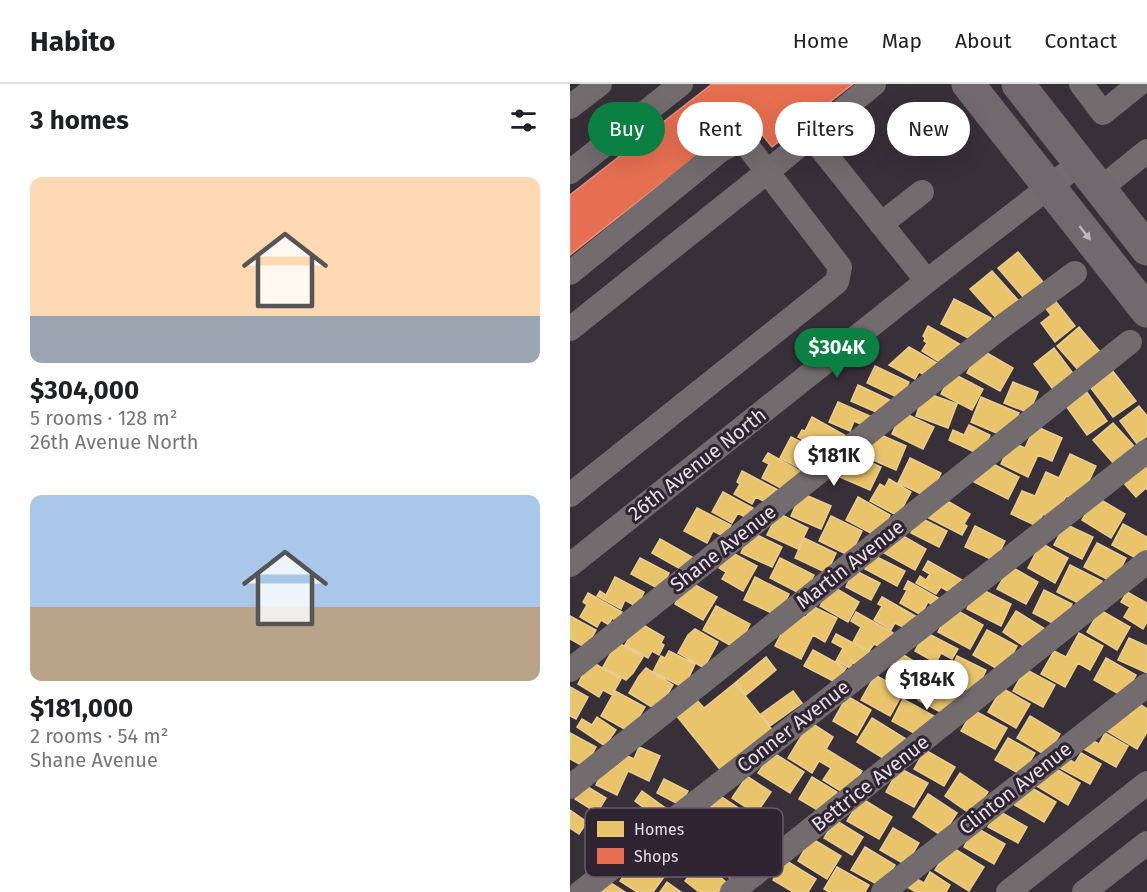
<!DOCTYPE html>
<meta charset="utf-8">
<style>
:root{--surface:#fff;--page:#f2f2f2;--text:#202124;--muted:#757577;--line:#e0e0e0;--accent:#0b8043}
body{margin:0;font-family:"Fira Sans",sans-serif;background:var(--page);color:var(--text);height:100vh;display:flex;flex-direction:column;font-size:22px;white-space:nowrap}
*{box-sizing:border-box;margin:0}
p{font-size:20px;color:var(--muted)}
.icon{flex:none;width:33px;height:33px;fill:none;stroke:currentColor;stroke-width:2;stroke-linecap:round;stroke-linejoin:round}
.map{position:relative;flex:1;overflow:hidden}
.drawer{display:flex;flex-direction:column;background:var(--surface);width:570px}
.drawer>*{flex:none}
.banner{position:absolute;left:18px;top:18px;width:468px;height:54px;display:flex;gap:12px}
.price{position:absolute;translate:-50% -51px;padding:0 14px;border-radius:21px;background:#fff;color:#222;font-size:20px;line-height:39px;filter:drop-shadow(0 2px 3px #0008)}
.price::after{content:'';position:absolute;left:50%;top:36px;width:18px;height:14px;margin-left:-9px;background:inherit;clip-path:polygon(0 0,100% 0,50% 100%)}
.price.on{background:var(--accent);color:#fff}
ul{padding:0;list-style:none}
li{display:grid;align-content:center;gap:12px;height:318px;padding:0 30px}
li span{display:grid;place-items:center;height:186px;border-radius:12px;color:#555}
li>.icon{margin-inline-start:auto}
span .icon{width:108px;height:108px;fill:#fffc;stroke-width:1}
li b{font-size:26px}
h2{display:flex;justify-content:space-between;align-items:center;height:72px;padding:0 30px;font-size:26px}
.pill{padding:0 21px;border-radius:27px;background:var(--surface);box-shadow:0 6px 24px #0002;font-size:21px;line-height:54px}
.pill.on{background:var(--accent);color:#fff}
header{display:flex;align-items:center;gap:36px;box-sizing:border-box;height:84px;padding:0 30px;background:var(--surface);border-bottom:2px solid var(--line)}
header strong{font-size:28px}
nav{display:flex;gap:33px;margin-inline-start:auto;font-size:21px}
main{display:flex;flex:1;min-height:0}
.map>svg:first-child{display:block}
.homes{fill:#e9c46a;stroke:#e9cc90;stroke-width:1.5}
.shops{fill:#e76f51;stroke:#e7917f;stroke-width:1.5}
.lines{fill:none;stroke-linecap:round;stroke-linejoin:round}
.minor{stroke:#726c6f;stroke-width:24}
.highway{stroke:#71696e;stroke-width:33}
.oneway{fill:#beb6be}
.labels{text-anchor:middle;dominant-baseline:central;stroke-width:6;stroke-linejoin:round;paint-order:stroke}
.street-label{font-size:20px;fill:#e8dfe9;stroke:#302332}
.key{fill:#302332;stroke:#675b69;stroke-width:1.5}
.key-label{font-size:16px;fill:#e8dfe9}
</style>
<header>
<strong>Habito</strong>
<nav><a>Home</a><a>Map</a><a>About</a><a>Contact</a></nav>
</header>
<main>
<section class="drawer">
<h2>3 homes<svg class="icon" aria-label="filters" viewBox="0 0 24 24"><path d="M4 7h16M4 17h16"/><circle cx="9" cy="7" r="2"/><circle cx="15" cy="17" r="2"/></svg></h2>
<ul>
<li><span style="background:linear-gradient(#ffd9b3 75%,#9aa5b1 0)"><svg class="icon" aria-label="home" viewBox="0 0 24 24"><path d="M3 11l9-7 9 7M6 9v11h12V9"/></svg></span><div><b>$304,000</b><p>5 rooms · 128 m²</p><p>26th Avenue North</p></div></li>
<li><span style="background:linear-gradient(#a9c7e8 60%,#b9a48a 0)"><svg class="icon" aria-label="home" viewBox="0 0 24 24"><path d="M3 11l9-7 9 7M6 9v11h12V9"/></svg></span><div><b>$181,000</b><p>2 rooms · 54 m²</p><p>Shane Avenue</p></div></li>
</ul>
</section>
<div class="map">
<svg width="577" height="808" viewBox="0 0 577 808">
<rect width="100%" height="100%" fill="#383038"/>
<!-- homes -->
<path class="homes" d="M 448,168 L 473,198 L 454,214 L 428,184 Z
M 422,187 L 448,216 L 427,235 L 400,205 Z
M 483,214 L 505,242 L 485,258 L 471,239 L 481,231 L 474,222 Z
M 384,215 L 421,234 L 408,259 L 371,240 Z
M 358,242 L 391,261 L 371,279 L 352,267 L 357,259 L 354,257 L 355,254 L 353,252 Z
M 509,243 L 531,269 L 510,288 L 487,262 Z
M 339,263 L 367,279 L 357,292 L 349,288 L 345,295 L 319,281 Z
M 484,264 L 505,292 L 485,308 L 464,280 Z
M 410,265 L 443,284 L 430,307 L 397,289 Z
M 305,282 L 339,298 L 331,315 L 297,299 Z
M 542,286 L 566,317 L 543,333 L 520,303 Z
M 382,289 L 413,305 L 402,326 L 371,310 Z
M 443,298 L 468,308 L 459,329 L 434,319 Z
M 288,301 L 320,316 L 313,331 L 281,317 Z
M 516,307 L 537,337 L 517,351 L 496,322 Z
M 354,308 L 387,320 L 378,344 L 346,332 Z
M 411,313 L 449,329 L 438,354 L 401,338 Z
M 268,318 L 300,332 L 295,342 L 284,337 L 280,347 L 259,338 Z
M 569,322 L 577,332 L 577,352 L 567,360 L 550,337 Z
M 332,328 L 364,343 L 353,365 L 322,350 Z
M 242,333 L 276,352 L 263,364 L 249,357 L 246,363 L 228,353 L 232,346 L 235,347 Z
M 543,339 L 564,362 L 544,380 L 523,356 Z
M 399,341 L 420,351 L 411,371 L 379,356 L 383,346 L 394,351 Z
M 465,342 L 492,354 L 482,377 L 468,371 L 458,393 L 431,380 L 441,358 L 455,364 Z
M 304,348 L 336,362 L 326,386 L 294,372 Z
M 221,353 L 254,369 L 241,381 L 237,379 L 233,386 L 210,374 Z
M 198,369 L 232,388 L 211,404 L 192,394 L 199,380 L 193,377 Z
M 280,369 L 311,383 L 300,406 L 270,393 Z
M 500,370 L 526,382 L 509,418 L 496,412 L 485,436 L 473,430 L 467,442 L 441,430 L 452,407 L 465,412 L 476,388 L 489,394 Z
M 340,374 L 371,389 L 363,405 L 353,411 L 328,399 Z
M 415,376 L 449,393 L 438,415 L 404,398 Z
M 573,379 L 577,385 L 577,406 L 576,404 L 566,413 L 552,397 Z
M 172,387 L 208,406 L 195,418 L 186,413 L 182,420 L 164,410 L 170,400 L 167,398 Z
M 319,395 L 341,408 L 328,432 L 300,417 L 310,400 L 315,403 Z
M 153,408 L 183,424 L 178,435 L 168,429 L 162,439 L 142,428 Z
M 231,409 L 261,422 L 251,445 L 221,432 Z
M 288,413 L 320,431 L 308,453 L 276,436 Z
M 526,413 L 555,430 L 541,454 L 512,436 Z
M 379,418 L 400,430 L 394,440 L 397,442 L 392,451 L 357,433 L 367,425 Z
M 127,424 L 161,441 L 155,453 L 143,447 L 137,459 L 114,447 Z
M 208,429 L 238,444 L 228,465 L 197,451 Z
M 261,432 L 292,447 L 280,472 L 249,457 Z
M 349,433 L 377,447 L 369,463 L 341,449 Z
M 495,440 L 523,453 L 512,475 L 484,461 Z
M 553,440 L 577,453 L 577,471 L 573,478 L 542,461 Z
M 405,442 L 435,457 L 425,477 L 395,463 Z
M 181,448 L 212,463 L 202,483 L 171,469 Z
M 326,448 L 356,465 L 345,486 L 314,469 Z
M 234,454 L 266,469 L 257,489 L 225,474 Z
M 90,455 L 122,473 L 114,487 L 82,469 Z
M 471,459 L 498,474 L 485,499 L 458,484 Z
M 527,459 L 556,474 L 544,499 L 514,483 Z
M 159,467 L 187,482 L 173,507 L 152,495 L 156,488 L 149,484 Z
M 303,471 L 335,487 L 327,502 L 295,485 Z
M 70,474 L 99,489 L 91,506 L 61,490 Z
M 210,474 L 244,491 L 233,511 L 200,494 Z
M 358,477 L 392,496 L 387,505 L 382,502 L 379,508 L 371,503 L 366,510 L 346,499 L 350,492 L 356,496 L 360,490 L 353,486 Z
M 500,481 L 532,497 L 518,524 L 487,508 Z
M 440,482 L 468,498 L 456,520 L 427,505 Z
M 284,486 L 310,499 L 301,516 L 276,503 Z
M 45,493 L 74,508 L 67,523 L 55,516 L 51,525 L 27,512 L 30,507 L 36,511 Z
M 185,493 L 219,510 L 208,532 L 174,516 Z
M 118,497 L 147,513 L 133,536 L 105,520 Z
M 338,497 L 370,515 L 365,523 L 358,518 L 351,531 L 330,519 L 337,506 L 334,505 Z
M 262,502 L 289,518 L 278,538 L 250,522 Z
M 407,503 L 441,520 L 431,542 L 397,525 Z
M 474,506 L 502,520 L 490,543 L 463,529 Z
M 557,508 L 577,519 L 577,538 L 573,545 L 554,533 L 560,523 L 551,518 Z
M 18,509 L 52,528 L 47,537 L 42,534 L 39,541 L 31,536 L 27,543 L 10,533 L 17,521 L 13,518 Z
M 312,513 L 347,533 L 335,544 L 325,539 L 321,546 L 304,536 L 312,522 L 308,520 Z
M 146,522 L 180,540 L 167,565 L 133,546 Z
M 242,522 L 267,534 L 255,558 L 243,551 L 231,575 L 205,562 L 223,527 L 236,533 Z
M 381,523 L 413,541 L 400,565 L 368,548 Z
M 530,526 L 560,543 L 547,566 L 517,548 Z
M 446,527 L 475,545 L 461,567 L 433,548 Z
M 286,528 L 325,550 L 319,560 L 314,556 L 310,563 L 304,560 L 299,567 L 283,558 L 291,543 L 281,537 Z
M 0,532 L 26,546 L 16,564 L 0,555 Z
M 68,538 L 94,553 L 91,559 L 94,561 L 89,571 L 82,567 L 78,574 L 55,561 Z
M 125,545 L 148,558 L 134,584 L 108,569 L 118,551 Z
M 417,546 L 447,562 L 433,588 L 403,571 Z
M 355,548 L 388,565 L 382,575 L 371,569 L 366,579 L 345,567 Z
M 509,549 L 533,562 L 520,586 L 508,579 L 495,603 L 471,590 L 484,567 L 496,573 Z
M 266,550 L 302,569 L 289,581 L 283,578 L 280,584 L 266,577 L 273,564 L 262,558 Z
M 559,554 L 577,562 L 577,589 L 548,576 Z
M 47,558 L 73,573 L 63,589 L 56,596 L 33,583 Z
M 243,566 L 276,584 L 267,599 L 234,582 Z
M 99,567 L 125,580 L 114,604 L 83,588 L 91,572 L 95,574 Z
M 332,570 L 355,584 L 342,606 L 318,592 Z
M 387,572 L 416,586 L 405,610 L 376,596 Z
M 196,573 L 206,586 L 176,611 L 166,598 Z
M 536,574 L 566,591 L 554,613 L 524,596 Z
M 17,575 L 51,595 L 42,611 L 33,606 L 29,613 L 8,600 L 12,592 L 8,590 Z
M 76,584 L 103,601 L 96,613 L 82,623 L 59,609 L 69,592 Z
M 455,585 L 485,601 L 473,623 L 443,607 Z
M 305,591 L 334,607 L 320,632 L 291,616 Z
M 360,594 L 391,610 L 378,632 L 348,616 Z
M 165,599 L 203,647 L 152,688 L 106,631 L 126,615 L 134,624 Z
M 0,603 L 18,613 L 6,635 L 0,632 Z
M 432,604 L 460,620 L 446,644 L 418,628 Z
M 45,607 L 75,623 L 60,648 L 31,632 Z
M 223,607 L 232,619 L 200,642 L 191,630 Z
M 277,612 L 301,626 L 287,651 L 263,637 Z
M 333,615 L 364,632 L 353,654 L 322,637 Z
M 567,618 L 577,625 L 577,648 L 567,665 L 537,647 L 550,624 L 560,630 Z
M 403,626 L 437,644 L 425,665 L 391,647 Z
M 460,632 L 490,650 L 477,672 L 447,654 Z
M 27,633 L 46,646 L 35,662 L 7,643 L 12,635 L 22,641 Z
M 302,634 L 336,655 L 321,679 L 287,658 Z
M 240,638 L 263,653 L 256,665 L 292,687 L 277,711 L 253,696 L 261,684 L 249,677 L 242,689 L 218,674 Z
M 0,649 L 26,663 L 15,683 L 0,675 Z
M 535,649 L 558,662 L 546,683 L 512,664 L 518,654 L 529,660 Z
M 438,654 L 465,669 L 452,691 L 425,676 Z
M 69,663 L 90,672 L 79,697 L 58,687 L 47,711 L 26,701 L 37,677 L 48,682 L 53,670 L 64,675 Z
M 355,666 L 385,683 L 374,702 L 344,685 Z
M 202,668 L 234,688 L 220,709 L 188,689 Z
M 511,669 L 531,680 L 520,700 L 490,684 L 495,673 L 505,679 Z
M 478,680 L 510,699 L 498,721 L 465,701 Z
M 329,684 L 358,699 L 344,723 L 316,708 Z
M 390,689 L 418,708 L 402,731 L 375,712 Z
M 177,692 L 201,708 L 186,730 L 162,714 Z
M 242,693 L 267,708 L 254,730 L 229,715 Z
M 94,695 L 118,707 L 110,721 L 87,709 Z
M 13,700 L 36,714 L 27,729 L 5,715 Z
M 455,700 L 486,718 L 474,738 L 443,720 Z
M 72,707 L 101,728 L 93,738 L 84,731 L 77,741 L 67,734 L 74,724 L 65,717 Z
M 358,710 L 387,729 L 372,752 L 343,733 Z
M 149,711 L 176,729 L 163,750 L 135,732 Z
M 291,714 L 322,733 L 309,755 L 277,737 Z
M 0,726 L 17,738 L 9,750 L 0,744 Z
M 427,726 L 457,743 L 448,759 L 418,743 Z
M 265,736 L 293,753 L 282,771 L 254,754 Z
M 405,743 L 435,760 L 424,780 L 394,763 Z
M 323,744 L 349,759 L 336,781 L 310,766 Z
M 241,754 L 271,772 L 257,795 L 228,777 Z
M 158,757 L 182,773 L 164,797 L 141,781 Z
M 380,762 L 414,783 L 399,807 L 365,786 Z
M 295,763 L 325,781 L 312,803 L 281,786 Z
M 66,774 L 94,793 L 83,808 L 67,808 L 50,797 Z
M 215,776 L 246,795 L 238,808 L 223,808 L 203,796 Z
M 132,777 L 156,798 L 148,808 L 129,808 L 115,797 Z
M 267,783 L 299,801 L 295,808 L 259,808 L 254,805 Z
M 360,788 L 380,801 L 376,808 L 346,808 L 337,803 L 343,793 L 354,799 Z
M 36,796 L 55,808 L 28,808 Z
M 97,798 L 111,808 L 90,808 Z"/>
<!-- shops -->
<path class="shops" d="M 142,0 L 283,0 L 202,63 L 177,32 L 0,171 L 0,111 Z"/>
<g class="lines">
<!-- minor -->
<path class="minor" d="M 511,0 L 533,29 L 569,0
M 0,23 L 30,0
M 241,52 L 357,197
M 0,88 L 111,0
M 530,105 L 577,67
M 311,140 L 352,108
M 0,189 L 151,66 L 163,60 L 176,60 L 270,183 L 267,198 L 0,411
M 0,245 L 197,88 L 304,0
M 0,481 L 357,197 L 510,79
M 0,586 L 426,247 L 505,189
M 0,703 L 560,258
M 11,808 L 577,367
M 162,808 L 577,478
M 313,808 L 577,601
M 438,808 L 577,699
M 514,808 L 577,759"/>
<!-- highway -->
<path class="highway" d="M 398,0 L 577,227
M 448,0 L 577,165"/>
</g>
<!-- one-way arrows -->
<defs><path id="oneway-solid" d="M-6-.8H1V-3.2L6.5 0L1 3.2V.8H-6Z" transform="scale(1.5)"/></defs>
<use class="oneway" href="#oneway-solid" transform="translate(515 149) rotate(52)"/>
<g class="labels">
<!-- street labels -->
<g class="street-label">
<text transform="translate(127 380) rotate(-38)">26th Avenue North</text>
<text transform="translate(153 464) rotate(-38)">Shane Avenue</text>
<text transform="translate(280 480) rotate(-38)">Martin Avenue</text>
<text transform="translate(223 642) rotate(-38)">Conner Avenue</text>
<text transform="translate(300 699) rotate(-38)">Bettrice Avenue</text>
<text transform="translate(445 704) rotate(-38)">Clinton Avenue</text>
</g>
</g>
<!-- legend -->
<rect x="15" y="724" width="198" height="69" rx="9" class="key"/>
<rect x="27" y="737" width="27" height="16" fill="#e9c46a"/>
<rect x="27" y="764" width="27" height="16" fill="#e76f51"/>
<g class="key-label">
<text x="64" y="751">Homes</text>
<text x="64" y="778">Shops</text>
</g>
</svg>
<b class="price on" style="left:267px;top:295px">$304K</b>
<b class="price" style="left:264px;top:403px">$181K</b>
<b class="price" style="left:357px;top:627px">$184K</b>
<div class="banner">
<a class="pill on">Buy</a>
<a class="pill">Rent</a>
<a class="pill">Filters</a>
<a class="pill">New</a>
</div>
</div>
</main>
